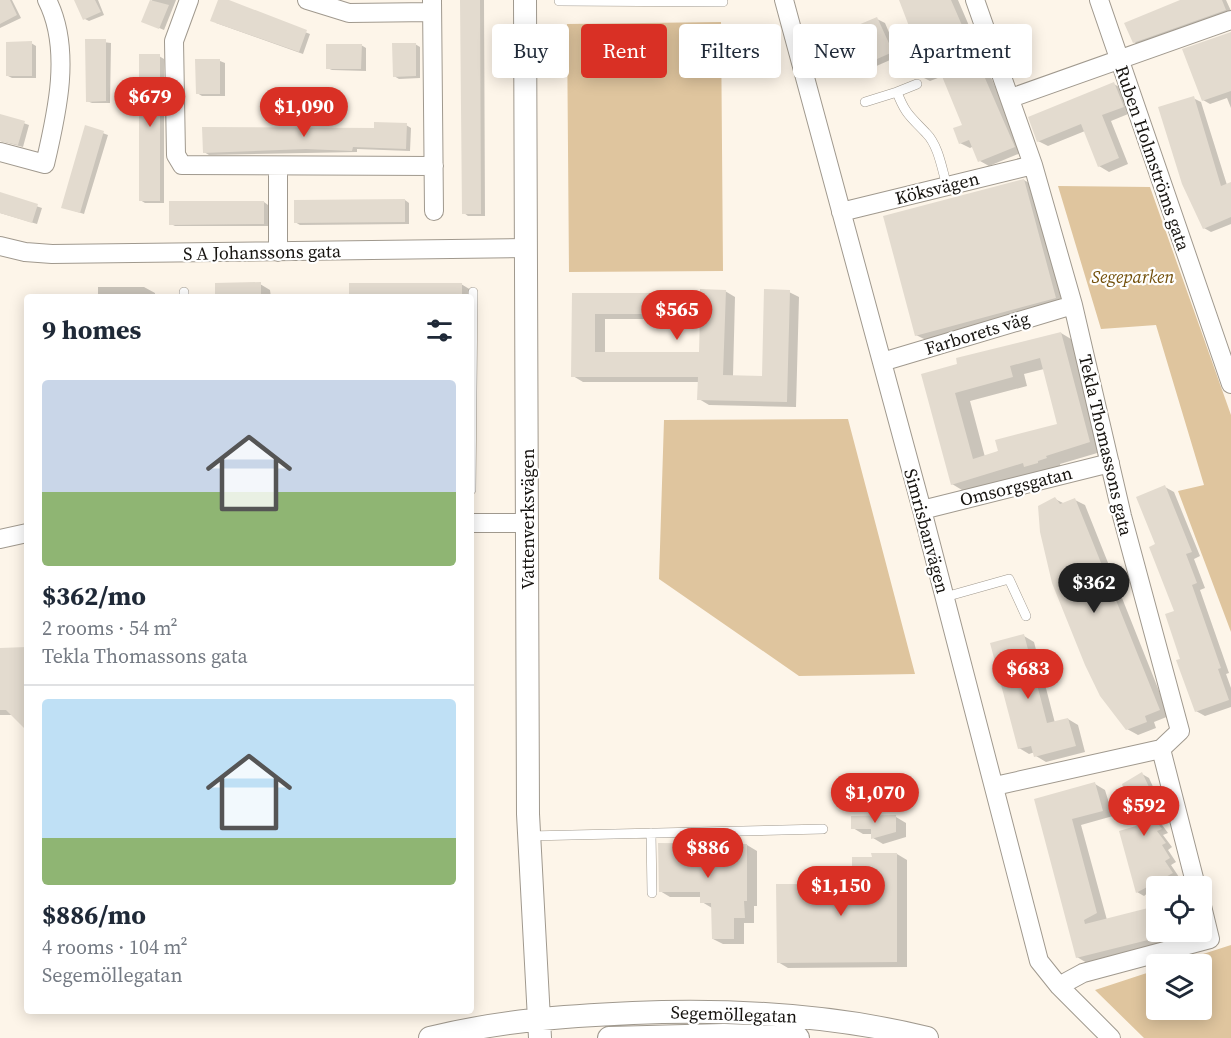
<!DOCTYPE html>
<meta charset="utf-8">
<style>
:root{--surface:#fff;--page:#f2f2f3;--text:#1f2937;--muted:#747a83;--line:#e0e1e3;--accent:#d93025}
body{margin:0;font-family:"Source Serif 4",serif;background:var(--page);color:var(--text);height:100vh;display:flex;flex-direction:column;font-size:22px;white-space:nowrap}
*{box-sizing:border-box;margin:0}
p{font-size:20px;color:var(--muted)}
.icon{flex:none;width:33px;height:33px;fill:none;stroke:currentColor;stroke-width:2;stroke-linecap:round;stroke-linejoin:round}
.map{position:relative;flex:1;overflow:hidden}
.drawer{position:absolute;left:24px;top:294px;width:450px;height:720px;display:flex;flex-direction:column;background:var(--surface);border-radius:6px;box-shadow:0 3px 15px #0003}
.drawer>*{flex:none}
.hud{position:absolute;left:492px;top:24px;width:570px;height:54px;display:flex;gap:12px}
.buttons{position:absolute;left:1146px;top:876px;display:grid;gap:12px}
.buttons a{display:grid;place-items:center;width:66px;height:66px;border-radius:6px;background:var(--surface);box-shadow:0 3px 15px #0003;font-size:30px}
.price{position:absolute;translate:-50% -51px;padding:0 14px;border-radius:21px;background:var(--accent);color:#fff;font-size:20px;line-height:39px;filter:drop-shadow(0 2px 3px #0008)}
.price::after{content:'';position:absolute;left:50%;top:36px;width:18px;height:14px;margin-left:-9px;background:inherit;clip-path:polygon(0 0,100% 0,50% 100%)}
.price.on{background:#222;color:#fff}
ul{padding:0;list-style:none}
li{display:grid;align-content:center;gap:12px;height:318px;padding:0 18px}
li+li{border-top:2px solid var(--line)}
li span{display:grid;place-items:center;height:186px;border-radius:6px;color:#555}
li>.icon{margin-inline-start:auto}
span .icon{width:108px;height:108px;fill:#fffc;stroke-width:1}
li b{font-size:26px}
h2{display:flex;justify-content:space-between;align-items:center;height:72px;padding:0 18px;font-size:26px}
.tag{padding:0 21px;border-radius:6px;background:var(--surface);box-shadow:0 3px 15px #0003;font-size:21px;line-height:54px}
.tag.on{background:var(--accent);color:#fff}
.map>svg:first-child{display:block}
.green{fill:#dfc59e}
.shadow{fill:#0003;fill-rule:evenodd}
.building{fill:#e3dbcf;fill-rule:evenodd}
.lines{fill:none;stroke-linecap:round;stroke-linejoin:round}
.service-casing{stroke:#a0998e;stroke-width:10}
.minor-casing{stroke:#a0998e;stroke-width:20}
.tertiary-casing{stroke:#a0998e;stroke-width:24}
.service{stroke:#fff;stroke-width:9}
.minor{stroke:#fff;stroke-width:18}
.tertiary{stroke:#fff;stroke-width:22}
.labels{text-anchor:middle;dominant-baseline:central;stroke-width:4.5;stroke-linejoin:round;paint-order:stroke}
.street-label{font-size:18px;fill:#16130f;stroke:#fff}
.park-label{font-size:18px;font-style:italic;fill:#73500b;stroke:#fff}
</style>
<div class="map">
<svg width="1231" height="1038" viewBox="0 0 1231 1038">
<rect width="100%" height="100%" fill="#fdf5e9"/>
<!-- green -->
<path class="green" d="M 721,22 L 723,271 L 569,272 L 567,24 Z
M 1058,186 L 1150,187 L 1231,415 L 1231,632 L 1178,491 L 1204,485 L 1156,325 L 1101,329 Z
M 848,419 L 915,674 L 799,676 L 659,579 L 664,420 Z
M 1231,945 L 1231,1038 L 1144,1038 L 1095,990 L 1156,970 L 1156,1010 L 1202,1010 L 1202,964 L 1172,964 Z"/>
<!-- shadow -->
<path class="shadow" d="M 0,0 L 12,0 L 21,18 L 0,28 Z
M 76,0 L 98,0 L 104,15 L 89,21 L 85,19 Z
M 152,0 L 176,0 L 164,30 L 143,21 Z
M 220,0 L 310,34 L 303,54 L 216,23 Z
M 461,0 L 484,0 L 485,216 L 468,216 L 464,213 Z
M 900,0 L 958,0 L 1023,152 L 989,166 L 980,161 L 974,146 L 970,148 L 960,143 L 964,125 L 943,76 L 930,81 L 920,76 L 922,56 Z
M 1184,0 L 1226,0 L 1231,11 L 1141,46 L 1134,42 Z
M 877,19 L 885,23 L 899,56 L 854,76 L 847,72 Z
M 1231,34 L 1231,108 L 1227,98 L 1210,104 L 1203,100 Z
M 87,40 L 111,43 L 110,103 L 92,103 L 87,101 Z
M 31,43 L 36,46 L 36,78 L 12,78 L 8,76 Z
M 415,44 L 420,47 L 420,78 L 399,79 L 394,76 Z
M 361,45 L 366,48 L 366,71 L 332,70 L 327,68 Z
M 159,56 L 164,59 L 164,203 L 145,203 L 140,200 Z
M 220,61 L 225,63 L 225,96 L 202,96 L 197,93 Z
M 1114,84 L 1124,90 L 1133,112 L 1111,121 L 1128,164 L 1109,172 L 1099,166 L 1085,131 L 1048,146 L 1038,141 Z
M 1193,98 L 1201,102 L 1227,185 L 1231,183 L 1231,224 L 1211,232 L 1204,228 Z
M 0,115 L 29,125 L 23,147 L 0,141 Z
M 406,125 L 411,128 L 410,151 L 357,149 L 357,152 L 209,155 L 204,152 Z
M 86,127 L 108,135 L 84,214 L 62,207 Z
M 1024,180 L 1034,186 L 1065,303 L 926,340 L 916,335 Z
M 0,194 L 42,208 L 37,224 L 0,213 Z
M 405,200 L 409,203 L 409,224 L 300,225 L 295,222 Z
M 264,202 L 268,205 L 268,226 L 175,226 L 171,224 Z
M 260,284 L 270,290 L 271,297 L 217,297 Z
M 461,284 L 471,290 L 471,297 L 351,297 Z
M 98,287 L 144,287 L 155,293 L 155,297 L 98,297 Z
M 725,291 L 735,297 L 733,376 L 763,377 L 789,292 L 799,297 L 796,407 L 709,405 L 699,399 L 699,382 L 583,382 L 573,376 L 573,295 L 702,295 ZM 605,319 L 701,319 L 700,353 L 605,353 Z
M 1061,333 L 1076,342 L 1104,451 L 1060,464 L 1061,467 L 1040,474 L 1035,472 L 967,493 L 952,484 L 923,375 ZM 1044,369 L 1059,425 L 985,457 L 970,401 L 1027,386 L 1024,374 Z
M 1165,487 L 1174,492 L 1200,556 L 1194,559 L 1205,588 L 1200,590 L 1229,673 L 1226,674 L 1231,688 L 1231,707 L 1205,716 L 1196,711 L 1182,660 L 1176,611 L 1156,545 Z
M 1055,499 L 1065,504 L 1075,500 L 1085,505 L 1169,716 L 1154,722 L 1156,728 L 1138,735 L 1127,729 Z
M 1024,636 L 1034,642 L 1055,723 L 1068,719 L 1078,725 L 1085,752 L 1046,762 L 1036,756 L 1035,752 L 1029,754 L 1019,748 Z
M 0,649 L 27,649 L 27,726 L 13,715 L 0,715 Z
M 1142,774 L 1149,778 L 1161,804 L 1157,807 L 1165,820 L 1160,822 L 1168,833 L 1163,835 L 1172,847 L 1168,850 L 1176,862 L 1171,865 L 1179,877 L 1156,886 L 1144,896 L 1137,892 Z
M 1095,784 L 1105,790 L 1113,816 L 1081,825 L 1107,920 L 1156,907 L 1156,932 L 1200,932 L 1200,934 L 1087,963 L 1077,957 L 1035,800 Z
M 896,817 L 906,823 L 906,837 L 883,844 L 873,838 L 873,834 L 863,834 L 853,828 Z
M 747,845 L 757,851 L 757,906 L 754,906 L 754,923 L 744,923 L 744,944 L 723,944 L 713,939 L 712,908 L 702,902 L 702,897 L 670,897 L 660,891 Z
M 897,854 L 907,860 L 907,967 L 788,968 L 778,962 L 854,886 Z"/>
<!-- building -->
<path class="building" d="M 0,0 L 10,0 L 17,15 L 0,24 Z
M 74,0 L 95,0 L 101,12 L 83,20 Z
M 150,0 L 169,5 L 159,29 L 141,22 Z
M 218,0 L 229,0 L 307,30 L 299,52 L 210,21 Z
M 460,0 L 480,0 L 481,214 L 462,214 Z
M 899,0 L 951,0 L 1015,147 L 978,162 L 969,140 L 959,144 L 953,128 L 962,125 L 939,69 L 919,77 L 912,58 L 920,55 Z
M 1180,0 L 1222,0 L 1226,10 L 1133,43 L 1124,23 Z
M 877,17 L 893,52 L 845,73 L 830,37 Z
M 1231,32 L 1231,91 L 1202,101 L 1182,49 Z
M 85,39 L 106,39 L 106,101 L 86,102 Z
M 32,41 L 32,76 L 6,76 L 6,42 Z
M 392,43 L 416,43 L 416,76 L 393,77 Z
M 326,44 L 362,44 L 361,69 L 326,69 Z
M 139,54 L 160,54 L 160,201 L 139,201 Z
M 195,59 L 220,59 L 220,94 L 196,94 Z
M 1114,82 L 1124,107 L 1102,115 L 1119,158 L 1098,167 L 1081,124 L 1037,142 L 1028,117 Z
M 1194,96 L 1221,186 L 1231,182 L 1231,217 L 1203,229 L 1182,184 L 1158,107 Z
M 0,114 L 25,121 L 18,145 L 0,141 Z
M 374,122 L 407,123 L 406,149 L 353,147 L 352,151 L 306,149 L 203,153 L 202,127 L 374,128 Z
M 85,125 L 104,131 L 80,213 L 61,208 Z
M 1024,179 L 1056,298 L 915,336 L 883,216 Z
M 0,192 L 38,204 L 32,223 L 0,213 Z
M 405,199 L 405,222 L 294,223 L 294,200 Z
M 169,201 L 264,201 L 264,224 L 169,225 Z
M 261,282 L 261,297 L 215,297 L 215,283 Z
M 349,283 L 462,283 L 462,297 L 349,297 Z
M 700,289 L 726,290 L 723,375 L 762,376 L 764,289 L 790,290 L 787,402 L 697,400 L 698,377 L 571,377 L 572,293 L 700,293 ZM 595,314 L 700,314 L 699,352 L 595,352 Z
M 1061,332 L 1090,442 L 1046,456 L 1047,458 L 1038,461 L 1038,463 L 1024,467 L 1023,463 L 951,485 L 921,374 L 957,364 L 956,358 ZM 1040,358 L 1057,424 L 995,440 L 998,451 L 973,459 L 955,393 L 1013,377 L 1010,366 Z
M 1165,485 L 1192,552 L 1186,554 L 1197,583 L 1192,585 L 1221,668 L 1218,669 L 1229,700 L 1195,712 L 1176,660 L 1180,659 L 1165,614 L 1174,611 L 1149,547 L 1155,544 L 1136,497 Z
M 1055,497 L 1060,504 L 1075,498 L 1160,710 L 1145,716 L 1147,722 L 1126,730 L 1100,696 L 1085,665 L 1052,583 L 1040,532 L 1038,506 Z
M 1024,634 L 1047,723 L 1068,718 L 1076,746 L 1034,757 L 1031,746 L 1018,749 L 990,643 Z
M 27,647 L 27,731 L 6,710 L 0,710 L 0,648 Z
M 1142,772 L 1155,800 L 1151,803 L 1159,816 L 1154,818 L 1162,829 L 1157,831 L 1166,843 L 1162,845 L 1170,858 L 1165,861 L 1173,873 L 1136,893 L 1119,831 L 1136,826 L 1122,784 Z
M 1095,782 L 1103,811 L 1072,819 L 1097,913 L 1084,920 L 1085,924 L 1156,906 L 1156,938 L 1076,958 L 1034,799 Z
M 896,815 L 896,832 L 871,839 L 871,829 L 851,829 L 851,816 Z
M 658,843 L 747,844 L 747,901 L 744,901 L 745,918 L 734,918 L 734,939 L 712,939 L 711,903 L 700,903 L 700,892 L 659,892 Z
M 871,853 L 897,853 L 897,962 L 777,963 L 776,884 L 852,884 L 852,857 L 872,857 Z"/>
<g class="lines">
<!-- service casing -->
<g class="service-casing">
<path id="service" d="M 559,1 L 723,2
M 917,84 L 897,92 C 905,114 911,117 926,133 C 939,146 942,170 947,186
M 865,102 L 897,92
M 184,292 L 184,297
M 471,490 L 473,292
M 945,597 L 1009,579 L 1026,616
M 651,833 L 652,893
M 529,836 L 823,829"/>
</g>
<!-- minor casing -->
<g class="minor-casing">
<path id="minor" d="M 189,0 L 174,41 L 176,155 L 182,165 L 434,166
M 307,0 L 349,13 L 432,12
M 432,0 L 434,211
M 784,0 L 922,510 L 1039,961 L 1059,986 L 1111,1038
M 975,0 L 1033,165 L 1073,305 L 1122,516 L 1180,731 L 1161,749 L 1196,886
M 1099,0 L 1231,384
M 1011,98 L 1231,20
M 0,152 L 45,164 C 57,113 72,49 47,0
M 841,212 L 1033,165
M 0,246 L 25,252 L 52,254 L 526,248
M 278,252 L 278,166
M 882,362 L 1073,305
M 922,510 L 1110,463
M 471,523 L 527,523
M 0,539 L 27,533
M 995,786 L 1161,749
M 1059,986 L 1083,973 L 1210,939 L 1202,906"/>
</g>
<!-- tertiary casing -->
<g class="tertiary-casing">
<path id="tertiary" d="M 525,0 L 528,814 L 540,1038
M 430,1038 C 498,1021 564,1016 633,1013 C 732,1009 831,1014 927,1038
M 609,1038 L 724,1035 L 798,1038"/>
</g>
<!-- service -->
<use href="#service" class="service"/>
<!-- minor -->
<use href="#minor" class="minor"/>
<!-- tertiary -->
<use href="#tertiary" class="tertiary"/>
</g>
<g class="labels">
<!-- street labels -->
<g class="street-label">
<text transform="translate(1153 158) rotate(71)">Ruben Holmströms gata</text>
<text transform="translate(937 188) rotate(-14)">Köksvägen</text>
<text transform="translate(262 252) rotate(-1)">S A Johanssons gata</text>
<text transform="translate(977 333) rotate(-17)">Farborets väg</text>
<text transform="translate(1106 445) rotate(77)">Tekla Thomassons gata</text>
<text transform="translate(1016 486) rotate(-14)">Omsorgsgatan</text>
<text transform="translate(527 519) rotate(-90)">Vattenverksvägen</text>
<text transform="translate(927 531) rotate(75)">Simrisbanvägen</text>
<text transform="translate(734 1014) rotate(2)">Segemöllegatan</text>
</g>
<!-- park labels -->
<g class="park-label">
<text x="1133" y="276">Segeparken</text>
</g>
</g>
</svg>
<div class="buttons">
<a><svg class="icon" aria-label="locate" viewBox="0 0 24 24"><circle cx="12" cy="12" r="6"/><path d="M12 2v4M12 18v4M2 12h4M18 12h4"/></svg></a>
<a><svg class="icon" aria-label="layers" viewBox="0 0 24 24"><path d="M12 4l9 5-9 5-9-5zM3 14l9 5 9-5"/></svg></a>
</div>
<b class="price" style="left:150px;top:128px">$679</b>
<b class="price" style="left:304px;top:138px">$1,090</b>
<b class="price" style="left:677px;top:341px">$565</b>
<b class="price on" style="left:1094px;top:614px">$362</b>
<b class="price" style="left:1028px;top:700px">$683</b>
<b class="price" style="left:875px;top:824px">$1,070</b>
<b class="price" style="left:1144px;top:837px">$592</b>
<b class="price" style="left:708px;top:879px">$886</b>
<b class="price" style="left:841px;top:917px">$1,150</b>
<div class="hud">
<a class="tag">Buy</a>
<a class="tag on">Rent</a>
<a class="tag">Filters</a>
<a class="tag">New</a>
<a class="tag">Apartment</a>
</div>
<section class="drawer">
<h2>9 homes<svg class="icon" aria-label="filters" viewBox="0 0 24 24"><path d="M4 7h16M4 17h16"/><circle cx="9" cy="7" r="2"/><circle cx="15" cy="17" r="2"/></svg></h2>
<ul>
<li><span style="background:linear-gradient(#c9d6e8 60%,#8fb573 0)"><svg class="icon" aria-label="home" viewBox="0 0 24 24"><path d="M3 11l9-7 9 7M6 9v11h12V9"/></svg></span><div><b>$362/mo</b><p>2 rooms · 54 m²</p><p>Tekla Thomassons gata</p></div></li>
<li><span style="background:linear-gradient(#bfe0f5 75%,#8fb573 0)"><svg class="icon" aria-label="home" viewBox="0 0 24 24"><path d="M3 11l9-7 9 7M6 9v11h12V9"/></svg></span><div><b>$886/mo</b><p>4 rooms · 104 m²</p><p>Segemöllegatan</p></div></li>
</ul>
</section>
</div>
